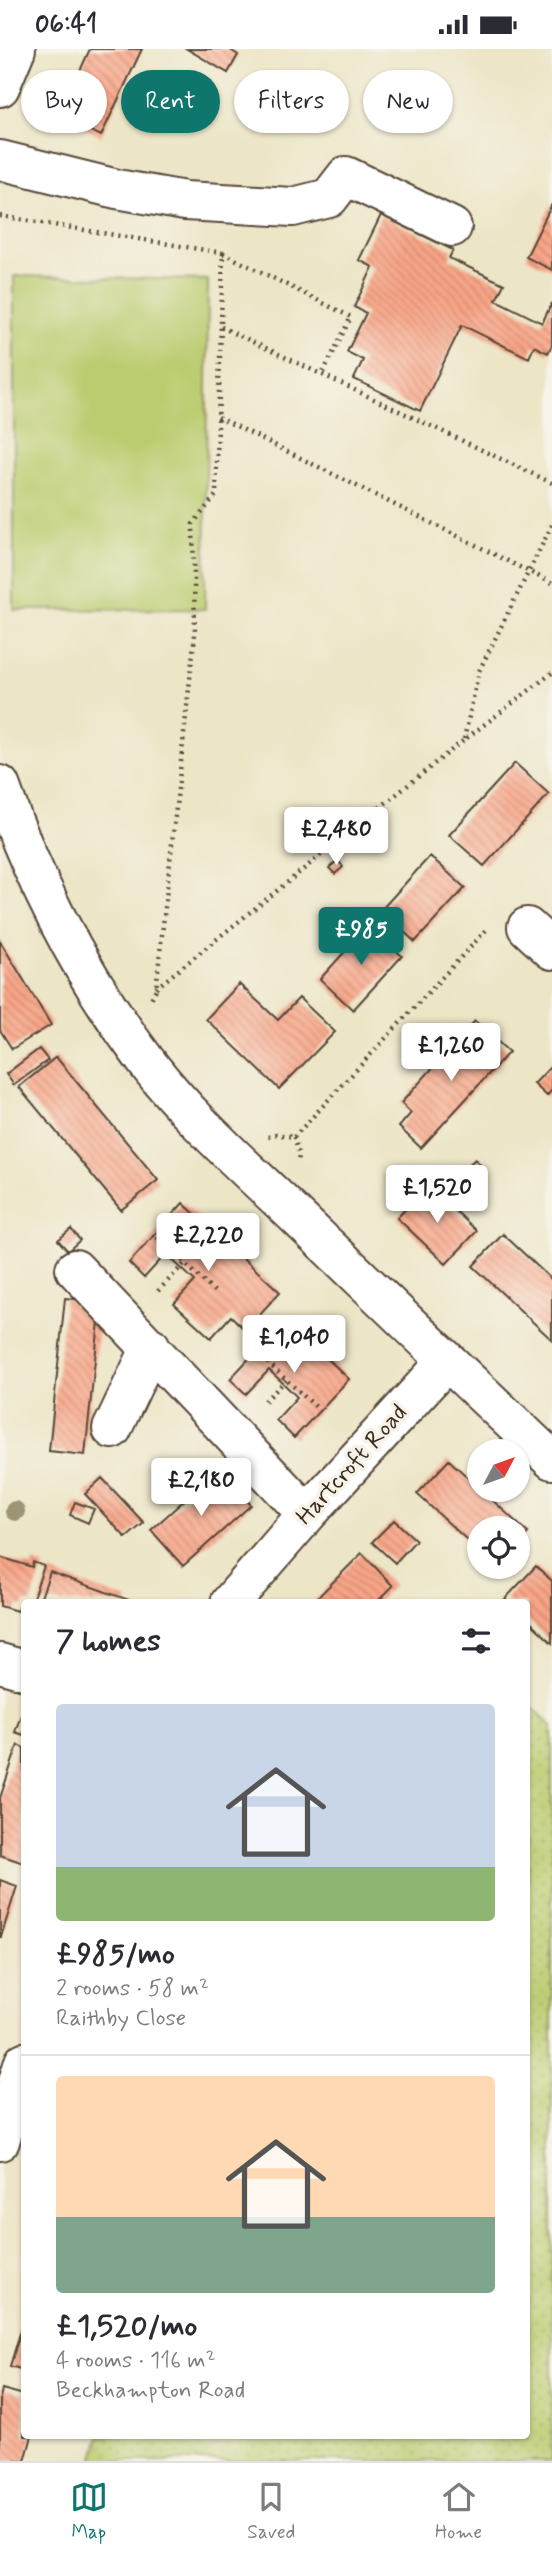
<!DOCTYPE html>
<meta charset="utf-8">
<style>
:root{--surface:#fff;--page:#f7f7f7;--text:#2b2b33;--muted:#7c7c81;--line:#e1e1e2;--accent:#0f766e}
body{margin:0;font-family:Mynerve,sans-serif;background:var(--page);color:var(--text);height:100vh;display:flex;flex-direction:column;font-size:26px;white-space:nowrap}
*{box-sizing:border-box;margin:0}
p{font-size:23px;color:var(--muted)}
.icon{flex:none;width:38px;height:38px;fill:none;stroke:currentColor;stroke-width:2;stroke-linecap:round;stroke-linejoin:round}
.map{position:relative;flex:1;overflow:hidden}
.side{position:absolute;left:21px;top:1550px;width:509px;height:840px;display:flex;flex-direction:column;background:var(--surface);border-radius:7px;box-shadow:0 2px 5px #0004}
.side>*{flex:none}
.banner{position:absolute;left:21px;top:21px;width:511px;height:63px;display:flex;gap:14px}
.needle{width:46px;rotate:49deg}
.tools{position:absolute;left:467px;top:1390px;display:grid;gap:14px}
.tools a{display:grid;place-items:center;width:63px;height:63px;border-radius:50%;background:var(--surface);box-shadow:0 2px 5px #0004;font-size:35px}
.price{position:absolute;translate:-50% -60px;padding:0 16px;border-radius:7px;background:#fff;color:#222;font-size:23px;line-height:46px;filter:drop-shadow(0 2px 4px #0008)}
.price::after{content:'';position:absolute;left:50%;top:42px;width:21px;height:16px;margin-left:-10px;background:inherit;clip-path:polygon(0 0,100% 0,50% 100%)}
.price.selected{background:var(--accent);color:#fff}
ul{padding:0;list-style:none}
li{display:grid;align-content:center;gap:14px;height:371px;padding:0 35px}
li+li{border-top:2px solid var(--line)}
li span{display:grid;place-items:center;height:217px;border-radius:7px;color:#555}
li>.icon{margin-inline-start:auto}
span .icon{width:126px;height:126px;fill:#fffc;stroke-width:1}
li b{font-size:30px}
h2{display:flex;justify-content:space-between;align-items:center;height:84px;padding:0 35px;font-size:30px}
.chip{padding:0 24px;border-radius:32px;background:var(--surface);box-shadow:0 2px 5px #0004;font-size:24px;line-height:63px}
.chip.selected{background:var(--accent);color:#fff}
.status{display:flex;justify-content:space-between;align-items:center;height:49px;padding:0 35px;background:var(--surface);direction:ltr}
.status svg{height:19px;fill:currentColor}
.tab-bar{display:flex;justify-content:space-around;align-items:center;height:98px;border-top:2px solid var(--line);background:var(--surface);font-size:19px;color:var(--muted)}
.tab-bar a{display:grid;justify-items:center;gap:4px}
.tab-bar .selected{color:var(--accent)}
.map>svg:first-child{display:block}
.grass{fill:#bbcc6f;stroke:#7b7b46;stroke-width:2}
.park{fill:url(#park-dots);stroke:#7b7b46;stroke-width:2}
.building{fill:url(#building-back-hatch)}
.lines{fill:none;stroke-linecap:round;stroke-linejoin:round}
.minor-casing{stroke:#564637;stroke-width:42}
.path{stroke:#564637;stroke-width:4.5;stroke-dasharray:2 5;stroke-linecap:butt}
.minor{stroke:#fff;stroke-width:38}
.tree{fill:#9c9475}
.labels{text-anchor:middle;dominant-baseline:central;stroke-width:7;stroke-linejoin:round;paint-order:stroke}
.street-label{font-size:24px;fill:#3b2a1e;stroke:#f7f3e8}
</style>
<div class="status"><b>06:41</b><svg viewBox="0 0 49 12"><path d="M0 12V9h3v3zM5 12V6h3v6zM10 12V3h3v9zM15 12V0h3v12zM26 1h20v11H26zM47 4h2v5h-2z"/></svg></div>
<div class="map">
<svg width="552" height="2412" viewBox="0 0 552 2412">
<defs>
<pattern id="park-dots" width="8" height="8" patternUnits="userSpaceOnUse" patternTransform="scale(1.75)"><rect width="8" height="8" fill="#bbcc6f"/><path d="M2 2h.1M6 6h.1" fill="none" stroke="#a2af60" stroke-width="1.8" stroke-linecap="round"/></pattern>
<pattern id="building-back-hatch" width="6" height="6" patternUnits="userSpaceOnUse" patternTransform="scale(1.75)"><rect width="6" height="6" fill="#f9a587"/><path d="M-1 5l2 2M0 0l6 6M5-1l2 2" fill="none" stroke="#cb876e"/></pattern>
</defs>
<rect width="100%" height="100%" fill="#f7f3e8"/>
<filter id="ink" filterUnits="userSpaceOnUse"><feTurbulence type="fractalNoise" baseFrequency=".0143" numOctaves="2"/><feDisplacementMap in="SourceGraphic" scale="14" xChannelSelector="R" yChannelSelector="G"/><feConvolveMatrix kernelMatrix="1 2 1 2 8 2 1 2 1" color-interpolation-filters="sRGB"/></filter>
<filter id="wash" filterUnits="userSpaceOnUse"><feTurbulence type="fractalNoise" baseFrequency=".00686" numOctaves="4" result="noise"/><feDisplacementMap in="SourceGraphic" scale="28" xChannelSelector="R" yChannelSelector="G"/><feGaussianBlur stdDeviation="1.57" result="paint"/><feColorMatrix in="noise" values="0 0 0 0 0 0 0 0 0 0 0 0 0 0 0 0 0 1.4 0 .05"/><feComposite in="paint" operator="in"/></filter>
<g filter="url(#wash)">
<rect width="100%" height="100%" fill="#ece5c6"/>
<!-- grass -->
<path class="grass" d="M 14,227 L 208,231 L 205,560 L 14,561 Z"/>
<!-- park -->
<path class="park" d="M 527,1653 L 552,1677 L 552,2412 L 93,2412 L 100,2387 L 527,2387 Z"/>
<g id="blocks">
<!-- building -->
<path class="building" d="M 90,0 L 142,0 L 101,87 L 59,67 Z
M 187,0 L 229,0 L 238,6 L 228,24 Z
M 552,155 L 552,221 L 526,208 Z
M 381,166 L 453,201 L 449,209 L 504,235 L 496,251 L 542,274 L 552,254 L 552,296 L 548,304 L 534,297 L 529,309 L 462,276 L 420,362 L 354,330 L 363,311 L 347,303 L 366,264 L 354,258 L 373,218 L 359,211 Z
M 515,714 L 549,745 L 484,817 L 449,786 Z
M 430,807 L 465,839 L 415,893 L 381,861 Z
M 338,811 L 343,818 L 335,825 L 329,819 Z
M 369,876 L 402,907 L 353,961 L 320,930 Z
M 0,892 L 51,976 L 12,1000 L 0,981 Z
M 239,935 L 278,971 L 299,949 L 335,983 L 279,1040 L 206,970 Z
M 475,972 L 509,1003 L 421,1099 L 399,1078 L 411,1064 L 401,1054 Z
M 39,1000 L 48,1011 L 14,1036 L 6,1025 Z
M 56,1008 L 158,1131 L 121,1161 L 19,1038 Z
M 552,1016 L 552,1041 L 547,1047 L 534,1035 Z
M 475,1110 L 484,1120 L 472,1132 L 463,1122 Z
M 428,1136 L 477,1182 L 446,1215 L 397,1169 Z
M 183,1154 L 280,1243 L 245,1281 L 231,1267 L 211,1289 L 174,1255 L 195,1232 L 166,1205 L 144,1229 L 129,1214 Z
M 71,1180 L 80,1191 L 68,1202 L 58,1191 Z
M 503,1185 L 552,1231 L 552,1291 L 473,1217 Z
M 65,1249 L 101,1253 L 85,1406 L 49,1402 Z
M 286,1270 L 349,1330 L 294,1389 L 276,1371 L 297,1348 L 284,1335 L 269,1321 L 246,1345 L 230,1330 Z
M 449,1411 L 528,1484 L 518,1495 L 518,1479 L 480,1479 L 480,1503 L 417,1445 Z
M 219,1420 L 251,1456 L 183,1517 L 151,1481 Z
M 102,1429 L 144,1474 L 126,1489 L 85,1445 Z
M 75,1453 L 94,1460 L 88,1474 L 70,1466 Z
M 394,1471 L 416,1491 L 395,1514 L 372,1493 Z
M 362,1504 L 393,1537 L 376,1554 L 312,1554 Z
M 0,1508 L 32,1518 L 33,1513 L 44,1517 L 31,1554 L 24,1554 L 24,1558 L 19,1556 L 17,1562 L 0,1557 Z
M 536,1517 L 552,1532 L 552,1594 L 527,1570 L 527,1554 L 509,1554 L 505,1550 Z
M 50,1523 L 129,1551 L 128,1554 L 39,1554 Z
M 21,1666 L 24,1667 L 24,1686 L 15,1683 Z
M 18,1696 L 24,1699 L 24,1814 L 0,1806 L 0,1749 Z
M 0,1831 L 17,1837 L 1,1888 L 0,1888 Z
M 24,2271 L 24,2321 L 10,2317 Z
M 2,2340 L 24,2346 L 24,2387 L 32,2387 L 25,2412 L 0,2412 L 0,2349 Z"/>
</g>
</g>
<g filter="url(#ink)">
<use href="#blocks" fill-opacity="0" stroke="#564637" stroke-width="2"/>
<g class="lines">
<!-- minor casing -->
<g class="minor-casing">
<path id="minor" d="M 0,38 L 16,0
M 0,111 L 117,140 L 185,152 L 293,158 L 329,149 L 346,127 L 452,178
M 0,736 C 35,837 84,930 148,1015 C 191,1071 245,1118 296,1167 C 381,1249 466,1330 552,1411
M 527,878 L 552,901
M 75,1220 L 307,1465
M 112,1380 L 151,1298
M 230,1554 L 307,1465 L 447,1312
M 0,1614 L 24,1621
M 0,2092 L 24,2013"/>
</g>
<!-- path -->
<path class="path" d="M 0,167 L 223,204 L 216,446 L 193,475 L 195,585 L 156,940 L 150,952
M 223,204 L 351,268 L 322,326
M 221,278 L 552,434
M 218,368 L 552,534
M 464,690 L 479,622 L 552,476
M 156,939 L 464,691 L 552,624
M 268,1088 L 276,1085 L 294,1088
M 294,1088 L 489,878
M 294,1088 L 299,1106 L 298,1114
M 157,1188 L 216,1244
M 158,1242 L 184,1215
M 257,1304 L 316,1358
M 265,1352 L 286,1331"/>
<!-- minor -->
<use href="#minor" class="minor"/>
</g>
<!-- trees -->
<circle class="tree" cx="15" cy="1462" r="10"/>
</g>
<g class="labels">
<!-- street labels -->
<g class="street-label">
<text transform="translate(352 1416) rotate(-48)">Hartcroft Road</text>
</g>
</g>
</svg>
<div class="tools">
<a><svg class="needle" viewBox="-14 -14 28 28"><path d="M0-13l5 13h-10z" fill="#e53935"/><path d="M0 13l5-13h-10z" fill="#7c7c81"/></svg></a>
<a><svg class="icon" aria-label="locate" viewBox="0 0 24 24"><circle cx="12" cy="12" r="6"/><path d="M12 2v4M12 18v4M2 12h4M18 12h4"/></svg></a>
</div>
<b class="price" style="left:336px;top:818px">£2,480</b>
<b class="price selected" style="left:361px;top:918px">£985</b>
<b class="price" style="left:451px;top:1034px">£1,260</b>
<b class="price" style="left:437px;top:1176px">£1,520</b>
<b class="price" style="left:208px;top:1224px">£2,220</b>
<b class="price" style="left:294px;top:1326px">£1,040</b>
<b class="price" style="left:201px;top:1469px">£2,180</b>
<div class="banner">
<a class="chip">Buy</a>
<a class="chip selected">Rent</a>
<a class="chip">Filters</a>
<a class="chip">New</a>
</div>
<section class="side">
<h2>7 homes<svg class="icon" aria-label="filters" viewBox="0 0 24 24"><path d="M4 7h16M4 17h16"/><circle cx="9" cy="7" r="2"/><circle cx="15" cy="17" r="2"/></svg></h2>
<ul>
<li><span style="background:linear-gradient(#c9d6e8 75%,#8fb573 0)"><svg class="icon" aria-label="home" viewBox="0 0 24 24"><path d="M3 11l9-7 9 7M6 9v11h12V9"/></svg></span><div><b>£985/mo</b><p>2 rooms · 58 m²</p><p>Raithby Close</p></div></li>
<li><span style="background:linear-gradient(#ffd9b3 65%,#7fa58c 0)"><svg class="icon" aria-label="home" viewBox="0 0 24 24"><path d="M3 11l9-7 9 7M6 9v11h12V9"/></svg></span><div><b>£1,520/mo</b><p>4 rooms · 116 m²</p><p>Beckhampton Road</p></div></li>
</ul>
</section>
</div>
<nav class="tab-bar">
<a class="selected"><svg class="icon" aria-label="map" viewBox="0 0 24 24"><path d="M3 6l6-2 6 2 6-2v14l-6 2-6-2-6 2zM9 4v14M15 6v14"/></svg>Map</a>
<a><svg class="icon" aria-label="saved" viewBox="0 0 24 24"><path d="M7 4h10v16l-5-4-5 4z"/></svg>Saved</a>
<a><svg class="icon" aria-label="home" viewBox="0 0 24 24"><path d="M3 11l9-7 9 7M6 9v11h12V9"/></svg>Home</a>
</nav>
